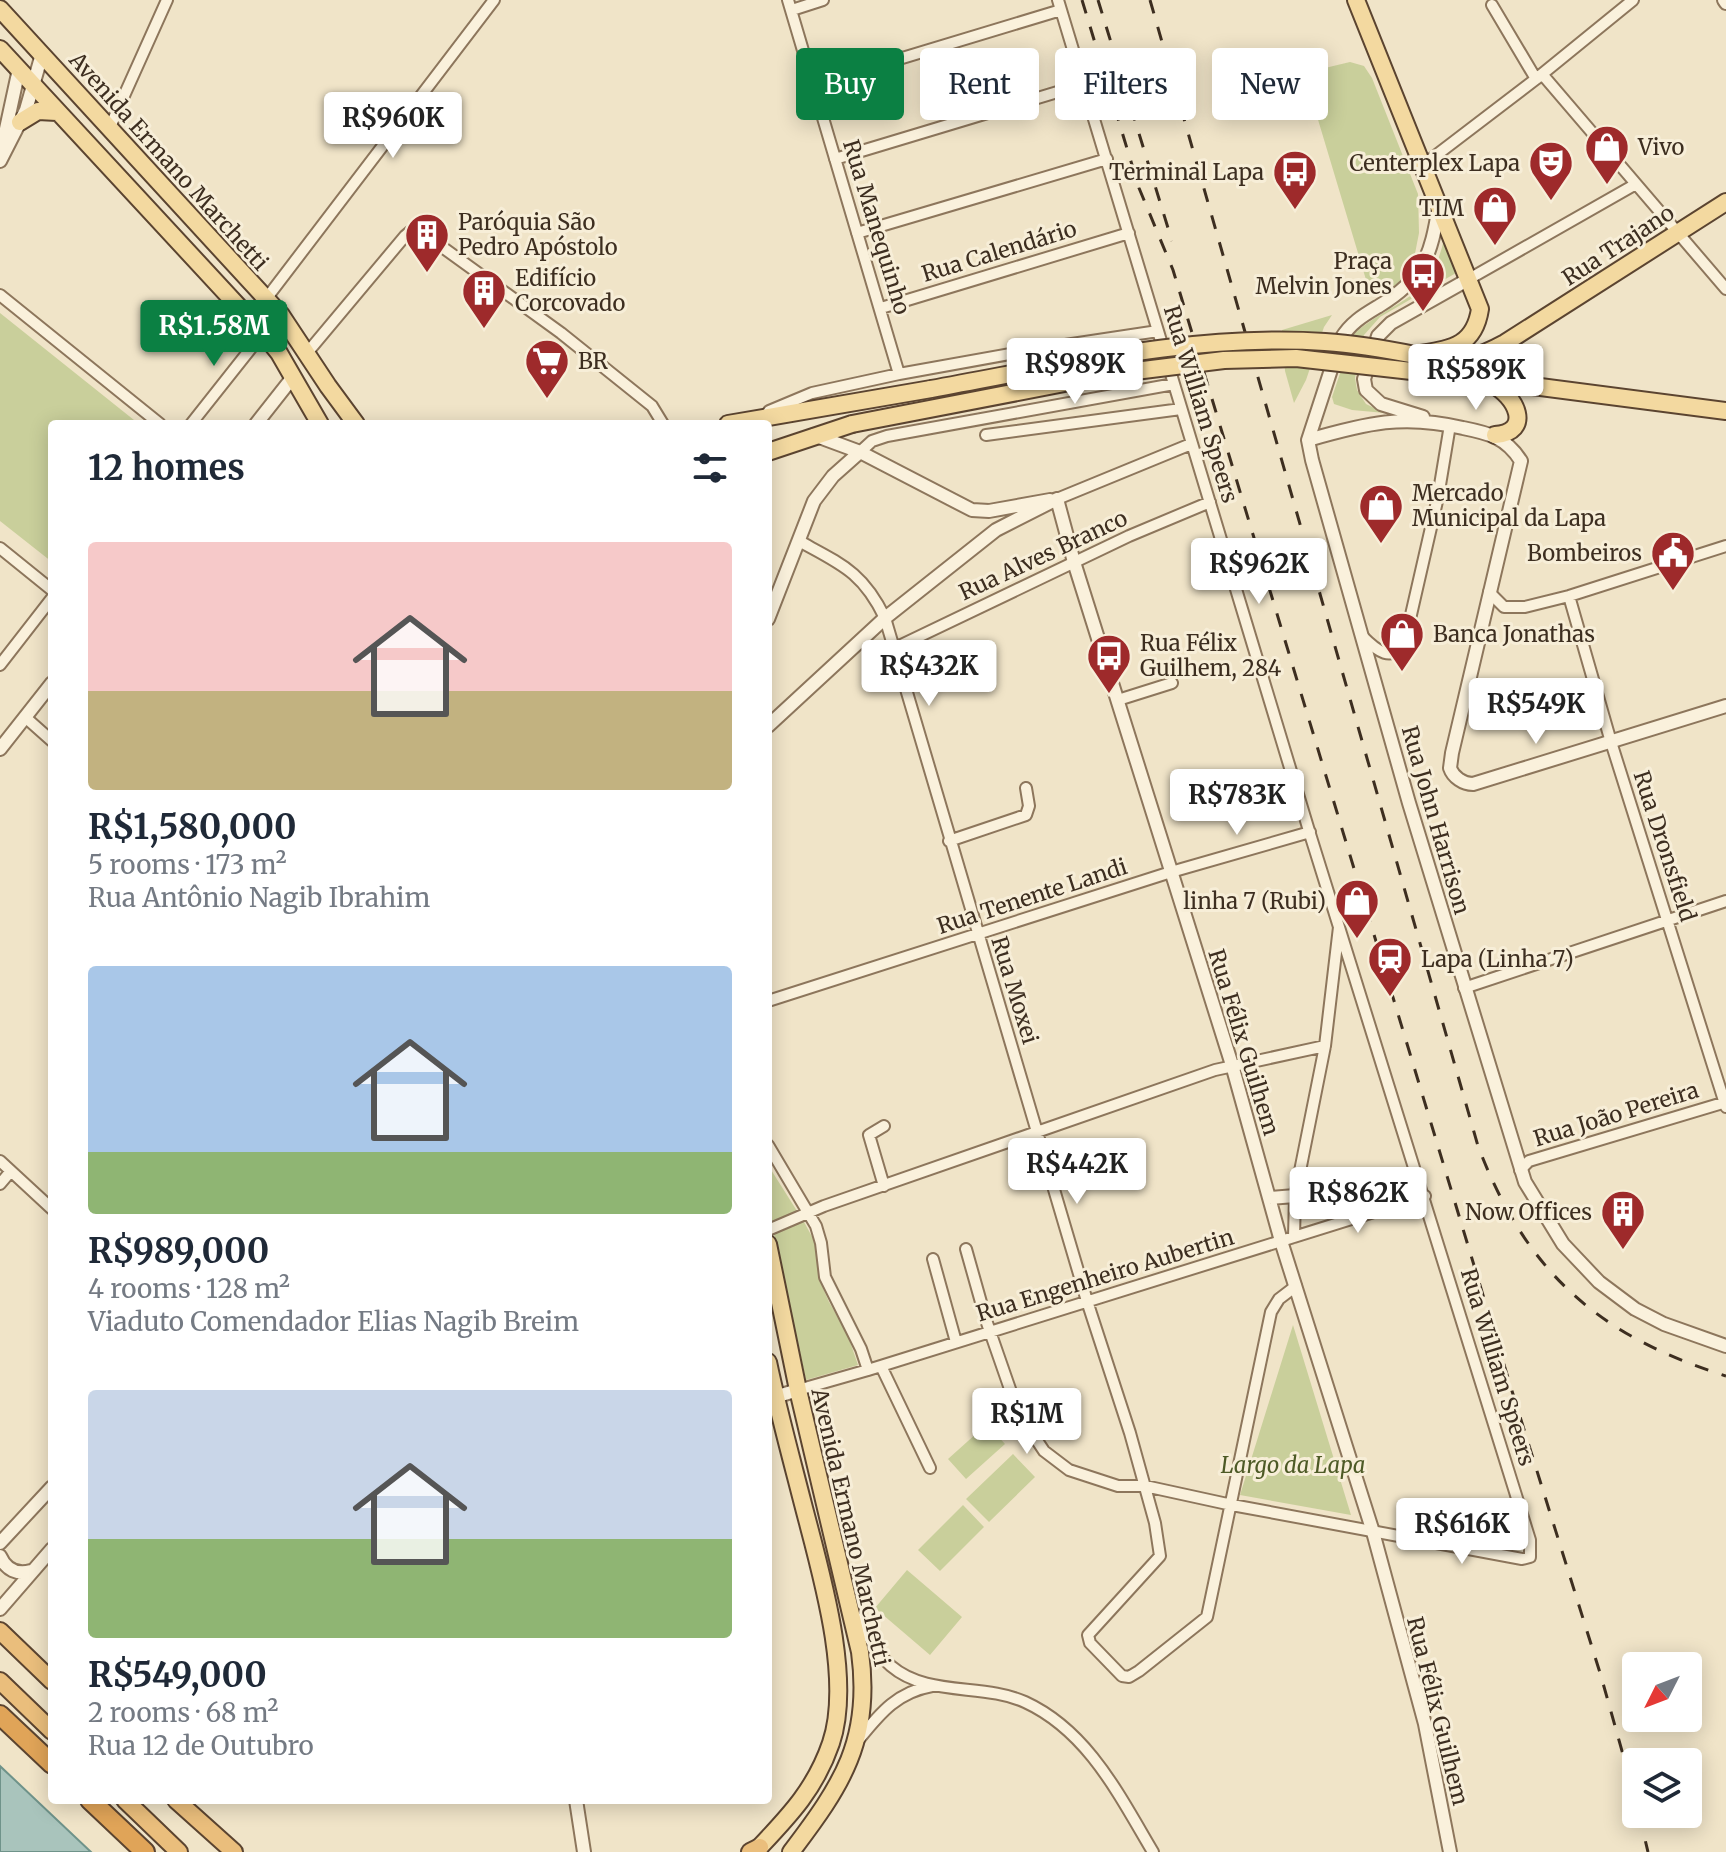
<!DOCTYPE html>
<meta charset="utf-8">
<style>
:root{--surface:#fff;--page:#f6f6f7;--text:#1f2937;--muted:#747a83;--accent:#0b8043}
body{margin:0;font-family:Merriweather,serif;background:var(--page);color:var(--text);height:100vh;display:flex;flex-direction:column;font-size:30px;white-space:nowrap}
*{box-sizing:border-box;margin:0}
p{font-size:26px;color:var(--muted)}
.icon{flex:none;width:44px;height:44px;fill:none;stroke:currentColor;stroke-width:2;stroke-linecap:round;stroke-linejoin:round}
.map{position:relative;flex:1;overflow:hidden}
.details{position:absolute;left:48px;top:420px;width:724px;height:1384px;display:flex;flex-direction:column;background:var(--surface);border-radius:8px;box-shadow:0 4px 20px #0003}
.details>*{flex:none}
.top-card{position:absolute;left:796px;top:48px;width:760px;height:72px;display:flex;gap:16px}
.needle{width:52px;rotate:228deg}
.buttons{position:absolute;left:1622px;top:1652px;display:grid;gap:16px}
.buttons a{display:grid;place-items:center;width:80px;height:80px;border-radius:8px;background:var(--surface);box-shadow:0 4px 20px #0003;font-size:40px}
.price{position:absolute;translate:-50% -68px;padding:0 18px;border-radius:8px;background:#fff;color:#222;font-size:26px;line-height:52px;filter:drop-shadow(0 2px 4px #0008)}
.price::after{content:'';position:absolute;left:50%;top:48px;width:24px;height:18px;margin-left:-12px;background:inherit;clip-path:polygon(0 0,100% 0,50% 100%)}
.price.current{background:var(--accent);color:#fff}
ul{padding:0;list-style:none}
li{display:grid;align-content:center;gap:16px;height:424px;padding:0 40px}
li span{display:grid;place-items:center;height:248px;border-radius:8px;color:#555}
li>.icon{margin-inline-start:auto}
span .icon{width:144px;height:144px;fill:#fffc;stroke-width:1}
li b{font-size:34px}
h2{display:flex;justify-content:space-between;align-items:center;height:96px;padding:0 40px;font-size:34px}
.chip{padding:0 28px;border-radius:8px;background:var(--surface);box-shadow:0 4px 20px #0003;font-size:28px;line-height:72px}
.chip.current{background:var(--accent);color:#fff}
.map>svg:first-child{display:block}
.green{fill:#c9cf9b}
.water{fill:#a9c4bc;stroke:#6f938a;stroke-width:2}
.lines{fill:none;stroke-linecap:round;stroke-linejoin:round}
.minor-casing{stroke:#8d765c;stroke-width:14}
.tertiary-casing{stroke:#8d765c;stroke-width:16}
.primary-casing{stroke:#5b4430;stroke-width:20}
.trunk-casing{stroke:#5b4430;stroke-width:20}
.motorway-casing{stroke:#5b4430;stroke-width:22}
.minor{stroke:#faf1dc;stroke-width:10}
.tertiary{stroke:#faf1dc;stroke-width:12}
.primary{stroke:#f3d9a0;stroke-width:16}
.trunk{stroke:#eabe7c;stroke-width:16}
.motorway{stroke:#e0a458;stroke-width:18}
.rail{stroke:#3d2e20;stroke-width:3;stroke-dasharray:14 14;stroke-linecap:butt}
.primary-bridge-casing{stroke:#5b4430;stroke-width:20;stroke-linecap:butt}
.primary-bridge{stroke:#f3d9a0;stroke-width:16}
.labels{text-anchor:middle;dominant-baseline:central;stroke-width:6;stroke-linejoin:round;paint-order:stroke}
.poi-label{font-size:22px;fill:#3d2e20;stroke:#f7eed8;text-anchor:start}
.street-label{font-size:22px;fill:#3d2e20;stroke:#f7eed8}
.park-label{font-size:22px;font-style:italic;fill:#4d5a26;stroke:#f7eed8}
</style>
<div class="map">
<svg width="1726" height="1852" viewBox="0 0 1726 1852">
<rect width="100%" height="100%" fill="#f0e4c8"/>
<!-- green -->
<path class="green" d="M 1350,62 L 1364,66 L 1372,78 L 1418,194 L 1419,233 L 1412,269 L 1404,283 L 1370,293 L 1304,73 Z
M 1444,239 L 1456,273 L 1380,317 L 1364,335 L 1355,378 L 1357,390 L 1366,404 L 1385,413 L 1352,410 L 1334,404 L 1332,397 L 1353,335 C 1394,298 1430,303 1444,239 Z
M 0,313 L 139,424 L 52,424 L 52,562 L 0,521 Z
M 1332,315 L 1324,327 L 1306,380 L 1294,403 L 1285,371 L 1282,330 Z
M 768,1165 L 797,1211 L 771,1223 L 768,1208 Z
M 804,1222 L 816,1244 L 819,1279 L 829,1302 L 847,1333 L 858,1365 L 806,1380 L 774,1234 L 782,1227 Z
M 1293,1325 L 1351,1515 L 1240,1495 Z
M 987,1424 L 1005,1444 L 966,1479 L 948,1459 Z
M 1013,1454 L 1035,1477 L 989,1522 L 966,1499 Z
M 963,1505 L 984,1527 L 940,1571 L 918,1550 Z
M 907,1570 L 962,1617 L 930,1655 L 875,1608 Z"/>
<!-- water -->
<path class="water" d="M 0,1766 L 91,1852 L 0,1852 Z"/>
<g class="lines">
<!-- minor casing -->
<g class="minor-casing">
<path id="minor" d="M 788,0 L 899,374
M 1492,5 L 1536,79
M 792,10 L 823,0
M 1542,74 L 1726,289
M 813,85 L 1061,10
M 110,127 L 167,0
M 835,159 L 1084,84
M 1422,166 L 1536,79 L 1633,0
M 857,233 L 1107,159
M 1469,279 L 1636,184
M 0,295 L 160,424
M 266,299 L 494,0
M 881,308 L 1129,233
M 307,353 L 405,236 L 411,231 L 420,231 L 561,333 L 652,406 L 663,424
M 769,411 L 812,393 L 899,374 L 1032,350 L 1158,331
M 191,424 L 263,333
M 986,435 L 1181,409
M 860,452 L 872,441 L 887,436 L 1174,384
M 1057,499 L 1191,444
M 799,541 C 841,564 863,572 885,618 L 1087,1301 L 1130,1433 L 1155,1523 L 1160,1556 L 1088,1635 L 1090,1643 L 1122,1676 L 1129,1677 L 1139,1671 L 1207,1617 L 1271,1312 L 1279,1299 L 1296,1286
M 0,548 L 52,590
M 1489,592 L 1504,607 L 1525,607 L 1569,596 L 1726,546
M 1569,596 L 1611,742 L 1726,1107
M 1362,636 C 1377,651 1392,664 1405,641 L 1438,497 L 1450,425
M 895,648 L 1129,536 L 1210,502
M 0,665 L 52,598
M 1118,700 L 1172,683
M 25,717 L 52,741
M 949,841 L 1026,815 L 1029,806 L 1026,788
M 1464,988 L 1726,901
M 768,1001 L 1171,872 L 1310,832
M 884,1126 L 869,1135 L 884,1186
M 768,1145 L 816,1226 L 821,1243 L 825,1277 L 861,1349 L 868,1370
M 0,1161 L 52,1209
M 1520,1170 L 1529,1161 L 1726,1102
M 0,1184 L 11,1171
M 768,1230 L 824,1206 L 1215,1070 L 1325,1046
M 1294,1237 L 1295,1196 L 1325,1046 L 1339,927
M 966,1249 L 986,1320 L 1018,1412 L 1044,1451 L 1069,1470 L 1118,1486 L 1145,1486 L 1232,1505 L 1522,1559 L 1530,1557 L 1530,1540 L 1310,834 L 1058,0
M 933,1259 L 956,1342
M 881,1366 L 930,1468
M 798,1390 L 868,1370 L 1425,1196
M 856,1617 C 867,1633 876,1653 891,1666 C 927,1697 983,1683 1025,1702 C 1088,1731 1119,1795 1153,1852
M 860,1738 C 881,1712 898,1692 932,1686"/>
</g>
<!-- tertiary casing -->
<g class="tertiary-casing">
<path id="tertiary" d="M 1724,0 L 1726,3
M 1,152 L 19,69
M 0,161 L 26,110 L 42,54
M 1439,206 C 1431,255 1424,279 1379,306 C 1364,315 1350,323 1341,339 L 1308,440 L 1312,460 L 1409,803 L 1525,1182 L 1563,1244 L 1599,1282 L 1635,1309 L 1664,1324 L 1726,1346
M 1423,417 L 1381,404 L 1366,390 L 1364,379 L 1378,336 L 1391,323 L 1469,279
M 256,424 L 293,377
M 814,435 L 860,452 L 972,510 L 989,511 L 1050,500
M 1308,440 C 1367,423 1403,414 1463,428 C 1488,433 1506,437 1521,461 L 1452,753 L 1450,768 C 1453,777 1463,784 1473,784 L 1726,706
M 1057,499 L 1074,562 L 1232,1065 L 1281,1241 L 1373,1532 L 1425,1724 L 1450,1852
M 768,619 L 814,501 L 833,476 L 860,452
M 768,726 L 885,618 L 996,530 L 1057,499
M 0,749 L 52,683
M 1269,1198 L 1295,1196
M 768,1399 L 798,1390
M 0,1543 L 52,1487
M 0,1556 C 6,1570 17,1575 31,1571
M 0,1609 L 52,1549
M 576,1800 L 584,1852"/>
</g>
<!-- primary casing -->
<g class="primary-casing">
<path id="primary" d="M 1356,0 L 1480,309 C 1474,348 1449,349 1415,355
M 0,9 L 281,315 L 328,386 L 356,424
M 0,49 L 263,333 L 279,353 L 320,424
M 20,122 L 38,111 L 57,112
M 1429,359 C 1456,366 1481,356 1505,343 L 1726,202
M 1456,376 L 1726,411
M 1490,383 C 1517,396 1533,432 1495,435
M 728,424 L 931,389
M 768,452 L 852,424
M 768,1244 L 798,1390 L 860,1652 C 872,1740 842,1785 791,1852
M 755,1852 C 788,1817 815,1790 831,1743 C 853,1678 820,1570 803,1504 C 791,1457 778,1410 768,1362"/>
</g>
<!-- trunk casing -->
<g class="trunk-casing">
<path id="trunk" d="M 0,1631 L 52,1681
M 0,1681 L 52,1731
M 125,1800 L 179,1852
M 176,1800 L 234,1852
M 750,1852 L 760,1847"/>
</g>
<!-- motorway casing -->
<g class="motorway-casing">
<path id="motorway" d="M 0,1715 L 52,1764
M 90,1800 L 145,1852"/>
</g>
<!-- minor -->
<use href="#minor" class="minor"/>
<!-- tertiary -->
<use href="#tertiary" class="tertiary"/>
<!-- primary -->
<use href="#primary" class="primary"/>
<!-- trunk -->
<use href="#trunk" class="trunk"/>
<!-- motorway -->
<use href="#motorway" class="motorway"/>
<!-- rail -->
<path class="rail" d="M 1082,0 L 1139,188 L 1173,270 L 1512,1391 L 1601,1676 L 1636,1801
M 1098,0 L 1172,241
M 1150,0 L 1478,1146 C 1526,1272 1598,1336 1726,1376
M 1639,1814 L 1648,1852"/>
<!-- primary-bridge casing -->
<g class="primary-bridge-casing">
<path id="primary-bridge" d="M 931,389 C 1060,366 1192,333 1325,342 C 1355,344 1385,349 1415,355
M 852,424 L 1111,374 L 1224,360 L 1296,358 L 1456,376"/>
</g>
<!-- primary-bridge -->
<use href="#primary-bridge" class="primary-bridge"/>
</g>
<!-- icons -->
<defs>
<g id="shop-pin" transform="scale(2.3)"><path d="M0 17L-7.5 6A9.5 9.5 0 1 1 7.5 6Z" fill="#9e2a2b" stroke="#f7eed8"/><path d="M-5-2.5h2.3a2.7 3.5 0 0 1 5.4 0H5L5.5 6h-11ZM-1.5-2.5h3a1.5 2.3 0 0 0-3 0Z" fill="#fff"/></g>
<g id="theatre-pin" transform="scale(2.3)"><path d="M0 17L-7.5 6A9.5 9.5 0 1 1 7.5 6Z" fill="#9e2a2b" stroke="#f7eed8"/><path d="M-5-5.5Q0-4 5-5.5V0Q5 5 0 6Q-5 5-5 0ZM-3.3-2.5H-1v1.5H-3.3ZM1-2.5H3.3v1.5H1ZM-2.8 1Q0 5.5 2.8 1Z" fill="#fff"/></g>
<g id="bus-pin" transform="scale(2.3)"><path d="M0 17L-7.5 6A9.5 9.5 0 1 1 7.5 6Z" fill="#9e2a2b" stroke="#f7eed8"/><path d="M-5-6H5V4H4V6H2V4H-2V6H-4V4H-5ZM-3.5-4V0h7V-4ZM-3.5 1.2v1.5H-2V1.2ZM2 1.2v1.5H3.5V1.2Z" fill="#fff"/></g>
<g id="building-pin" transform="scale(2.3)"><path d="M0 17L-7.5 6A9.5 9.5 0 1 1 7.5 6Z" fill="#9e2a2b" stroke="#f7eed8"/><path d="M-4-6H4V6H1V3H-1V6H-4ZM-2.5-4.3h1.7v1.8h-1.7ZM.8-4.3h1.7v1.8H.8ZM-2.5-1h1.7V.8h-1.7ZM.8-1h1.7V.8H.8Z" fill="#fff"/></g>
<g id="supermarket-pin" transform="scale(2.3)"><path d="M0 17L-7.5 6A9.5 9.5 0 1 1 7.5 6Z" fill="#9e2a2b" stroke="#f7eed8"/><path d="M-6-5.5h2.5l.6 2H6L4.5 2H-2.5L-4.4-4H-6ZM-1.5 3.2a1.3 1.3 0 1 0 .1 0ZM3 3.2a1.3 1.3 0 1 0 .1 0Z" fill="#fff"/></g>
<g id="civic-pin" transform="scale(2.3)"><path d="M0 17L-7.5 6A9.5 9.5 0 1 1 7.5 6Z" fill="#9e2a2b" stroke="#f7eed8"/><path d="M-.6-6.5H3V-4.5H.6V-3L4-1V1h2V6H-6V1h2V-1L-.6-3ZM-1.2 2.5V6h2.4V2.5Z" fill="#fff"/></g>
<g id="station-pin" transform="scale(2.3)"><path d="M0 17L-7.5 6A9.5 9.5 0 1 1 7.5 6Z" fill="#9e2a2b" stroke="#f7eed8"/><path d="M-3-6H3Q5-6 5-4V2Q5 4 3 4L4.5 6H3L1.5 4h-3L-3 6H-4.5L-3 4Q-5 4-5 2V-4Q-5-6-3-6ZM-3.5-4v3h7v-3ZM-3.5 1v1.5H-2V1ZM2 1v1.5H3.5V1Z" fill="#fff"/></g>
</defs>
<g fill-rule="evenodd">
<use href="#shop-pin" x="1607" y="147"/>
<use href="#theatre-pin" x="1551" y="163"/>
<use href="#bus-pin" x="1295" y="172"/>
<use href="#shop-pin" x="1495" y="208"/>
<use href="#building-pin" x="427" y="235"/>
<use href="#bus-pin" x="1423" y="274"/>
<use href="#building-pin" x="484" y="291"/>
<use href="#supermarket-pin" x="547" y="361"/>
<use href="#shop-pin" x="1381" y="506"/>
<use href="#civic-pin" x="1673" y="553"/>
<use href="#shop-pin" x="1402" y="634"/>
<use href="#bus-pin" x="1109" y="656"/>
<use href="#shop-pin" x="1357" y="901"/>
<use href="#station-pin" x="1390" y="959"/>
<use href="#building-pin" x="1623" y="1212"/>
</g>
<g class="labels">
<!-- poi labels -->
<g class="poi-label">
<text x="1638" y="147">Vivo</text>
<text x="1520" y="163" text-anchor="end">Centerplex Lapa</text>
<text x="1264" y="172" text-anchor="end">Terminal Lapa</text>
<text x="1464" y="208" text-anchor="end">TIM</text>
<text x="458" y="222">Paróquia São<tspan x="458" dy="25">Pedro Apóstolo</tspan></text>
<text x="1392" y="261" text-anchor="end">Praça<tspan x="1392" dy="25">Melvin Jones</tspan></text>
<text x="515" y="278">Edifício<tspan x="515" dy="25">Corcovado</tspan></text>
<text x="578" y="361">BR</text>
<text x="1412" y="493">Mercado<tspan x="1412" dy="25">Municipal da Lapa</tspan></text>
<text x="1642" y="553" text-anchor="end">Bombeiros</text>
<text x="1433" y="634">Banca Jonathas</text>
<text x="1140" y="643">Rua Félix<tspan x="1140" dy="25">Guilhem, 284</tspan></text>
<text x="1326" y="901" text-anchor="end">linha 7 (Rubi)</text>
<text x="1421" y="959">Lapa (Linha 7)</text>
<text x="1592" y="1212" text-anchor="end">Now Offices</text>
</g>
<!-- street labels -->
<g class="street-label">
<text transform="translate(169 161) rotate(48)">Avenida Ermano Marchetti</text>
<text transform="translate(877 227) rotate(73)">Rua Manequinho</text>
<text transform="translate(1618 245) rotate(-33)">Rua Trajano</text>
<text transform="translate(999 251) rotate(-17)">Rua Calendário</text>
<text transform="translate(1201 404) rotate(73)">Rua William Speers</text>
<text transform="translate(1043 555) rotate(-25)">Rua Alves Branco</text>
<text transform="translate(1436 820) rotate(74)">Rua John Harrison</text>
<text transform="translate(1665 846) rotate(72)">Rua Dronsfield</text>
<text transform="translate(1032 896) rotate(-18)">Rua Tenente Landi</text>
<text transform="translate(1015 990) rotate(73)">Rua Moxei</text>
<text transform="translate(1244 1042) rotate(73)">Rua Félix Guilhem</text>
<text transform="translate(1616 1114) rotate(-17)">Rua João Pereira</text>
<text transform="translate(1105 1275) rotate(-17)">Rua Engenheiro Aubertin</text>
<text transform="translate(1498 1367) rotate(73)">Rua William Speers</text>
<text transform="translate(851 1527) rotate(77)">Avenida Ermano Marchetti</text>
<text transform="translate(1438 1711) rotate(76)">Rua Félix Guilhem</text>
</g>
<!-- park labels -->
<g class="park-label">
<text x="1293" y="1465">Largo da Lapa</text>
</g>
</g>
</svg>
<div class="buttons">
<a><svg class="needle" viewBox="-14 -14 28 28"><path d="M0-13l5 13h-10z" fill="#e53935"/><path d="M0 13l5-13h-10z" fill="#747a83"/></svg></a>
<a><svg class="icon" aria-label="layers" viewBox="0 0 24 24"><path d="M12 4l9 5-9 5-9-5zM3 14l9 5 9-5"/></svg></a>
</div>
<b class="price" style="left:393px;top:160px">R$960K</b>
<b class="price current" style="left:214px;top:368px">R$1.58M</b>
<b class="price" style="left:1075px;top:406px">R$989K</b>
<b class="price" style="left:1476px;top:412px">R$589K</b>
<b class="price" style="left:1259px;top:606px">R$962K</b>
<b class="price" style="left:929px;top:708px">R$432K</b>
<b class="price" style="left:1536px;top:746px">R$549K</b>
<b class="price" style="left:1237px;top:837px">R$783K</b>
<b class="price" style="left:1077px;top:1206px">R$442K</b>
<b class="price" style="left:1358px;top:1235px">R$862K</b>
<b class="price" style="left:1027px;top:1456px">R$1M</b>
<b class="price" style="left:1462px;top:1566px">R$616K</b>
<div class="top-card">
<a class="chip current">Buy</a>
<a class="chip">Rent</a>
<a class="chip">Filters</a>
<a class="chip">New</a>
</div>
<section class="details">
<h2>12 homes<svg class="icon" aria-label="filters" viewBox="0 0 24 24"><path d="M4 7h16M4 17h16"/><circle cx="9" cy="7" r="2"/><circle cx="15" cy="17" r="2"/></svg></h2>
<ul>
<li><span style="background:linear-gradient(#f6c9c9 60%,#c2b280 0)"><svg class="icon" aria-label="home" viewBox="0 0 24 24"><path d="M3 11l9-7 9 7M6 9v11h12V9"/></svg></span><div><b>R$1,580,000</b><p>5 rooms · 173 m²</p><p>Rua Antônio Nagib Ibrahim</p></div></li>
<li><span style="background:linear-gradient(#a9c7e8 75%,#8fb573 0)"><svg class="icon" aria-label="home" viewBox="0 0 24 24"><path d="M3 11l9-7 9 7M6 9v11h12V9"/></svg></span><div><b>R$989,000</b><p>4 rooms · 128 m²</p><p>Viaduto Comendador Elias Nagib Breim</p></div></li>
<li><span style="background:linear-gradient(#c9d6e8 60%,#8fb573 0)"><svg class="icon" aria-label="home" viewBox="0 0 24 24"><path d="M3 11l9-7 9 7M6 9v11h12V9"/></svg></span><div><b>R$549,000</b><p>2 rooms · 68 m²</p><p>Rua 12 de Outubro</p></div></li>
</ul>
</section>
</div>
